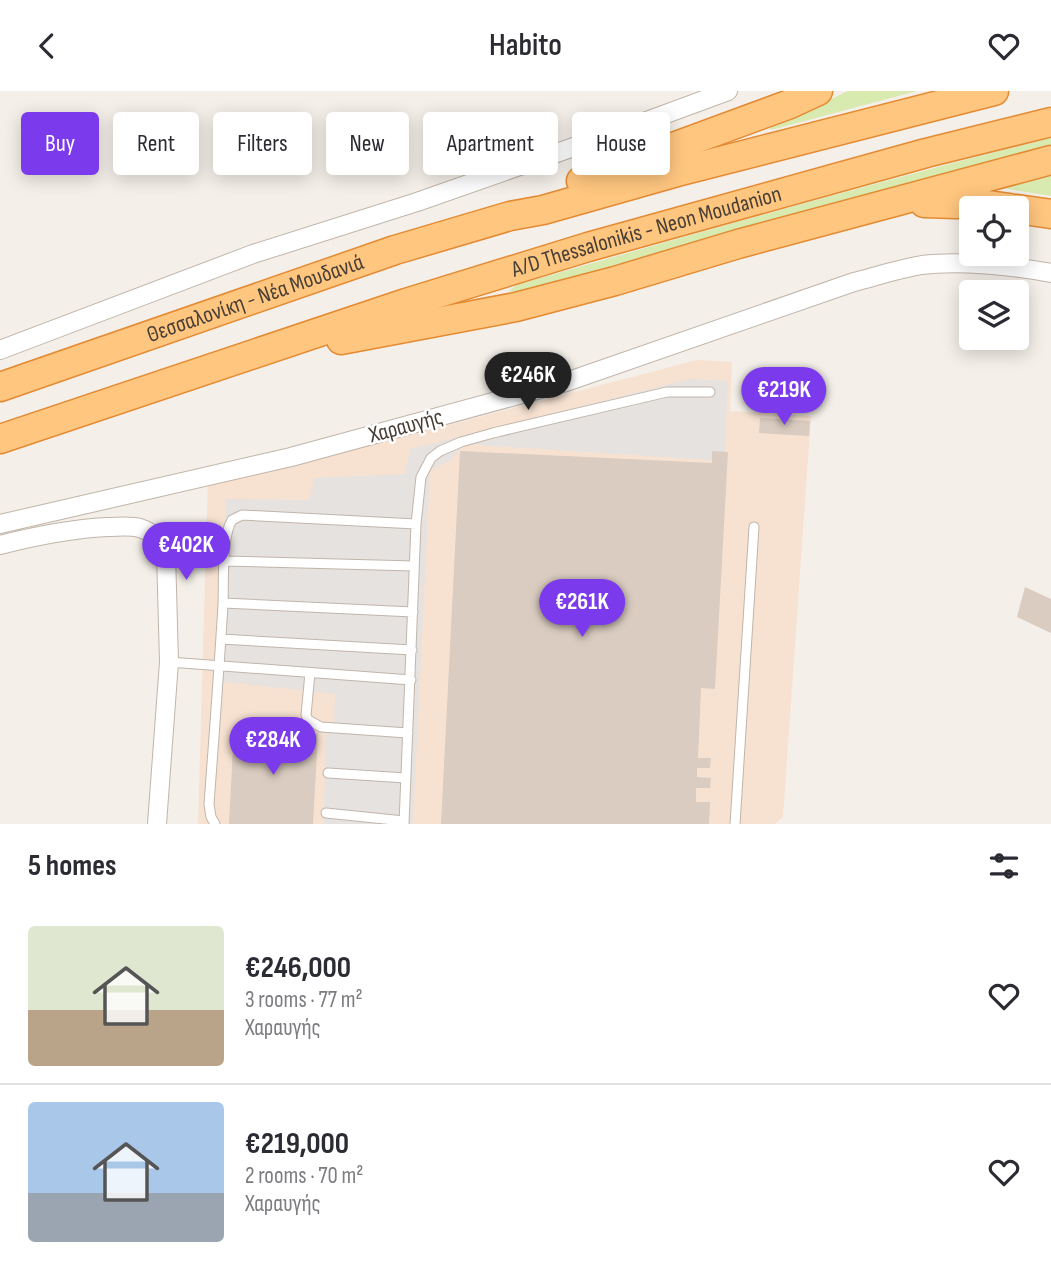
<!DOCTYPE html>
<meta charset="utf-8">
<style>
:root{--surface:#fff;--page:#f2f2f3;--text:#2b2b33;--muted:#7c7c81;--line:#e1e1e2;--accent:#7c3aed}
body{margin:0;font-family:"Sofia Sans Condensed",sans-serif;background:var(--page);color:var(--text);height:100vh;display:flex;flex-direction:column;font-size:26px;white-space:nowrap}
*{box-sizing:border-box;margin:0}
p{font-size:23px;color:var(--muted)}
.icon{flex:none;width:38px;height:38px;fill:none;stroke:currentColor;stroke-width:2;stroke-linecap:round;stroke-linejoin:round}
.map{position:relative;height:733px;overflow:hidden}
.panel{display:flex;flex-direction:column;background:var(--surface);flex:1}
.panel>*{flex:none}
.top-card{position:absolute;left:21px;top:21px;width:700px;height:63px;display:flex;gap:14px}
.tools{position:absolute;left:959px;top:105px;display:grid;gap:14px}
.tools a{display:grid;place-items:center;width:70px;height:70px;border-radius:7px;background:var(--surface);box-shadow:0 4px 18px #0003;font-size:35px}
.price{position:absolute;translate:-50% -60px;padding:0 16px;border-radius:24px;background:var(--accent);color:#fff;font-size:23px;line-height:46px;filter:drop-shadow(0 2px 4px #0008)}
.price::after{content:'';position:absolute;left:50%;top:42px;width:21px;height:16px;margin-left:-10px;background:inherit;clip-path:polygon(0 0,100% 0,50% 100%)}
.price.active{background:#222;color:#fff}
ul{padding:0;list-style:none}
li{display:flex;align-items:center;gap:21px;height:175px;padding:0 28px}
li+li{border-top:2px solid var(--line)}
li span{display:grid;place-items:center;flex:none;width:196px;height:140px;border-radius:7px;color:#555}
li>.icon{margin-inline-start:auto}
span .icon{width:84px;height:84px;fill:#fffc;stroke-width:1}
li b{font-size:30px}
h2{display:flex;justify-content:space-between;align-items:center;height:84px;padding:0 28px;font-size:30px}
.pill{padding:0 24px;border-radius:7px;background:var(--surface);box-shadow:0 4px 18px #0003;font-size:24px;line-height:63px}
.pill.active{background:var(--accent);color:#fff}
header{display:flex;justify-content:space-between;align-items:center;height:91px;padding:0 28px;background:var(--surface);font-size:32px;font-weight:600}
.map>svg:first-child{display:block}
.commercial{fill:#f7e2d2}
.green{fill:#d8eaaf}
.parking{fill:#e6e2e0}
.building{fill:#daccc0}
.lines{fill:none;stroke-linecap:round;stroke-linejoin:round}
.service-casing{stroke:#c0b5aa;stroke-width:11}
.minor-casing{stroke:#c0b5aa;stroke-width:20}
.trunk-casing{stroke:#e48a32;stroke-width:31}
.service{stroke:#fff;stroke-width:9}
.minor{stroke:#fff;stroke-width:18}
.trunk{stroke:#ffc67f;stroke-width:28}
.labels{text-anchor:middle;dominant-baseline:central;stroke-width:5;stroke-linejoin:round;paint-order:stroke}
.street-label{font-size:23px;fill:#483f36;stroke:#fff}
</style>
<header><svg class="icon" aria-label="back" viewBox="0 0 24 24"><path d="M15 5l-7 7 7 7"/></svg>Habito<svg class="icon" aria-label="heart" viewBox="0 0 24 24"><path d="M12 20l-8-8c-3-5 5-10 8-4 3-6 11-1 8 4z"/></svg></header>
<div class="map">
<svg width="1051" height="733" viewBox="0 0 1051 733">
<rect width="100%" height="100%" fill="#f4efe8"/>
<!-- commercial -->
<path class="commercial" d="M 697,269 L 732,271 L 730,320 L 811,325 L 783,726 L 775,733 L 198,733 L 208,386 L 415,343 Z"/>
<!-- green -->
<path class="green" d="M 848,0 L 917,0 L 771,39 L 770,37 Z
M 1051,47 L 1051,58 L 591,183 L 518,202 L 509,200 L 516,194 C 694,143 872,92 1051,47 Z
M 1051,81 L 1051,105 L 997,96 Z"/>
<!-- parking -->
<path class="parking" d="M 690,288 L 728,290 L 724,370 L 464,353 L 451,369 L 430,379 L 413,733 L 324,733 L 325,636 L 334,637 L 335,603 L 219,590 L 223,512 L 226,408 L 309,409 L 314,387 L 405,383 L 410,358 Z"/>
<!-- building -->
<path class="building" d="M 760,327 L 810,330 L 809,345 L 759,342 Z
M 460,360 L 712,372 L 712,360 L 728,361 L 715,598 L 701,597 L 698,667 L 711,667 L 710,677 L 697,677 L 697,686 L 711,687 L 710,697 L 696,697 L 696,711 L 710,711 L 709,733 L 441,733 Z
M 1025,496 L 1051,508 L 1051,542 L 1017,526 Z
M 234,638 L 318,642 L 313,733 L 229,733 Z"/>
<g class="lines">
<!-- service casing -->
<g class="service-casing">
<path id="service" d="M 224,470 L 414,475
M 223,512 L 413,521
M 221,548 L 412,559
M 169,571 L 411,589
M 310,582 L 306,624 L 308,629 L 321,636 L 408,642
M 328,682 L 406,687
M 326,722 L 404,730
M 215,733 L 211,726 L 209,713 C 214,646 219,580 223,514 C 224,492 221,447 232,429 L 242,424 L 416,433
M 404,733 L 416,433 L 421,386 L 431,367 L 440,360 L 461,351 L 493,342 L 667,301 L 710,301
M 735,733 L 754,436"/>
</g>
<!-- minor casing -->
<g class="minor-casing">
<path id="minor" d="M 0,259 L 253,163 L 417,111 L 625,38 L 728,0
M 0,433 L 291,366 L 566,291 L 854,191 C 877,185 899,178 922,174 C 959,169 1014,175 1051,182
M 0,454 C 35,445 71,438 107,436 C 118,436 129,434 140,437 C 153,441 161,450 166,462 L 169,571 L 157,733"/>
</g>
<!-- trunk casing -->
<g class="trunk-casing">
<g id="trunk">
<path d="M 581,90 L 790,13 L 818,0"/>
<path d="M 924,112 L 988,114 L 1010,117"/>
<path d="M 1017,118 L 1051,123"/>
<path d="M 341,249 L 516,216 L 615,190 L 738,153 L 1051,69"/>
<path id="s1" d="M 0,296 L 395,159 L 510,125 L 543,119 L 677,81 L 994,0"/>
<path id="s2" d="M 0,348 L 406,212 L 588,156 L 926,62 L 1051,31"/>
</g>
</g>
<!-- service -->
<use href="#service" class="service"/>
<!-- minor -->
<use href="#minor" class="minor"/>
<!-- trunk -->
<use href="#trunk" class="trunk"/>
</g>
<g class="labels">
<!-- street labels -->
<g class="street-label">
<text stroke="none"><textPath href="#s2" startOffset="679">A/D Thessalonikis - Neon Moudanion</textPath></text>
<text stroke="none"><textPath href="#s1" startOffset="270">Θεσσαλονίκη - Νέα Μουδανιά</textPath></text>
<text transform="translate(406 335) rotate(-15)">Χαραυγής</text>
</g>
</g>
</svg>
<div class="tools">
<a><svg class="icon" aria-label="locate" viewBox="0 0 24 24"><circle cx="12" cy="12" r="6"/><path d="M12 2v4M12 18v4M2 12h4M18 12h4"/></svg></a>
<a><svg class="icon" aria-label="layers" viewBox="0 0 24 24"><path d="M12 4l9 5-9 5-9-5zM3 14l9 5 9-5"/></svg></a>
</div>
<b class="price active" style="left:528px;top:321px">€246K</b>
<b class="price" style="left:784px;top:336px">€219K</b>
<b class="price" style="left:186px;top:491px">€402K</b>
<b class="price" style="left:582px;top:548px">€261K</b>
<b class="price" style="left:273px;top:686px">€284K</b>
<div class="top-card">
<a class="pill active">Buy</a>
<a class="pill">Rent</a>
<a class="pill">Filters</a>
<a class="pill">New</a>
<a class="pill">Apartment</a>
<a class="pill">House</a>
</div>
</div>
<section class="panel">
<h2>5 homes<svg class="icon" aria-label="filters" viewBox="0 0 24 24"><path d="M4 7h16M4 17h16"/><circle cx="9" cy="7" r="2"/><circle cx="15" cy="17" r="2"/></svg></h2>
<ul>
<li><span style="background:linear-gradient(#dfe7d0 60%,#b9a48a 0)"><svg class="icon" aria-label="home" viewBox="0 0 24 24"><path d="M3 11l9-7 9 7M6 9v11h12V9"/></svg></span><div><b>€246,000</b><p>3 rooms · 77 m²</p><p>Χαραυγής</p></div><svg class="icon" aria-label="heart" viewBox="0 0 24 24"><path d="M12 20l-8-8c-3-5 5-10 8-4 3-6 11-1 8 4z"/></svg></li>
<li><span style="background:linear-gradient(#a9c7e8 65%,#9aa5b1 0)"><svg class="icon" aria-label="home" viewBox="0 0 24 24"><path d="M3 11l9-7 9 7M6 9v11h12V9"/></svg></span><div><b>€219,000</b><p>2 rooms · 70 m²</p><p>Χαραυγής</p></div><svg class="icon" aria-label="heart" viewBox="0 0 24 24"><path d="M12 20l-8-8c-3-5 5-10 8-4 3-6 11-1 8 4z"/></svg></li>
</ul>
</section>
